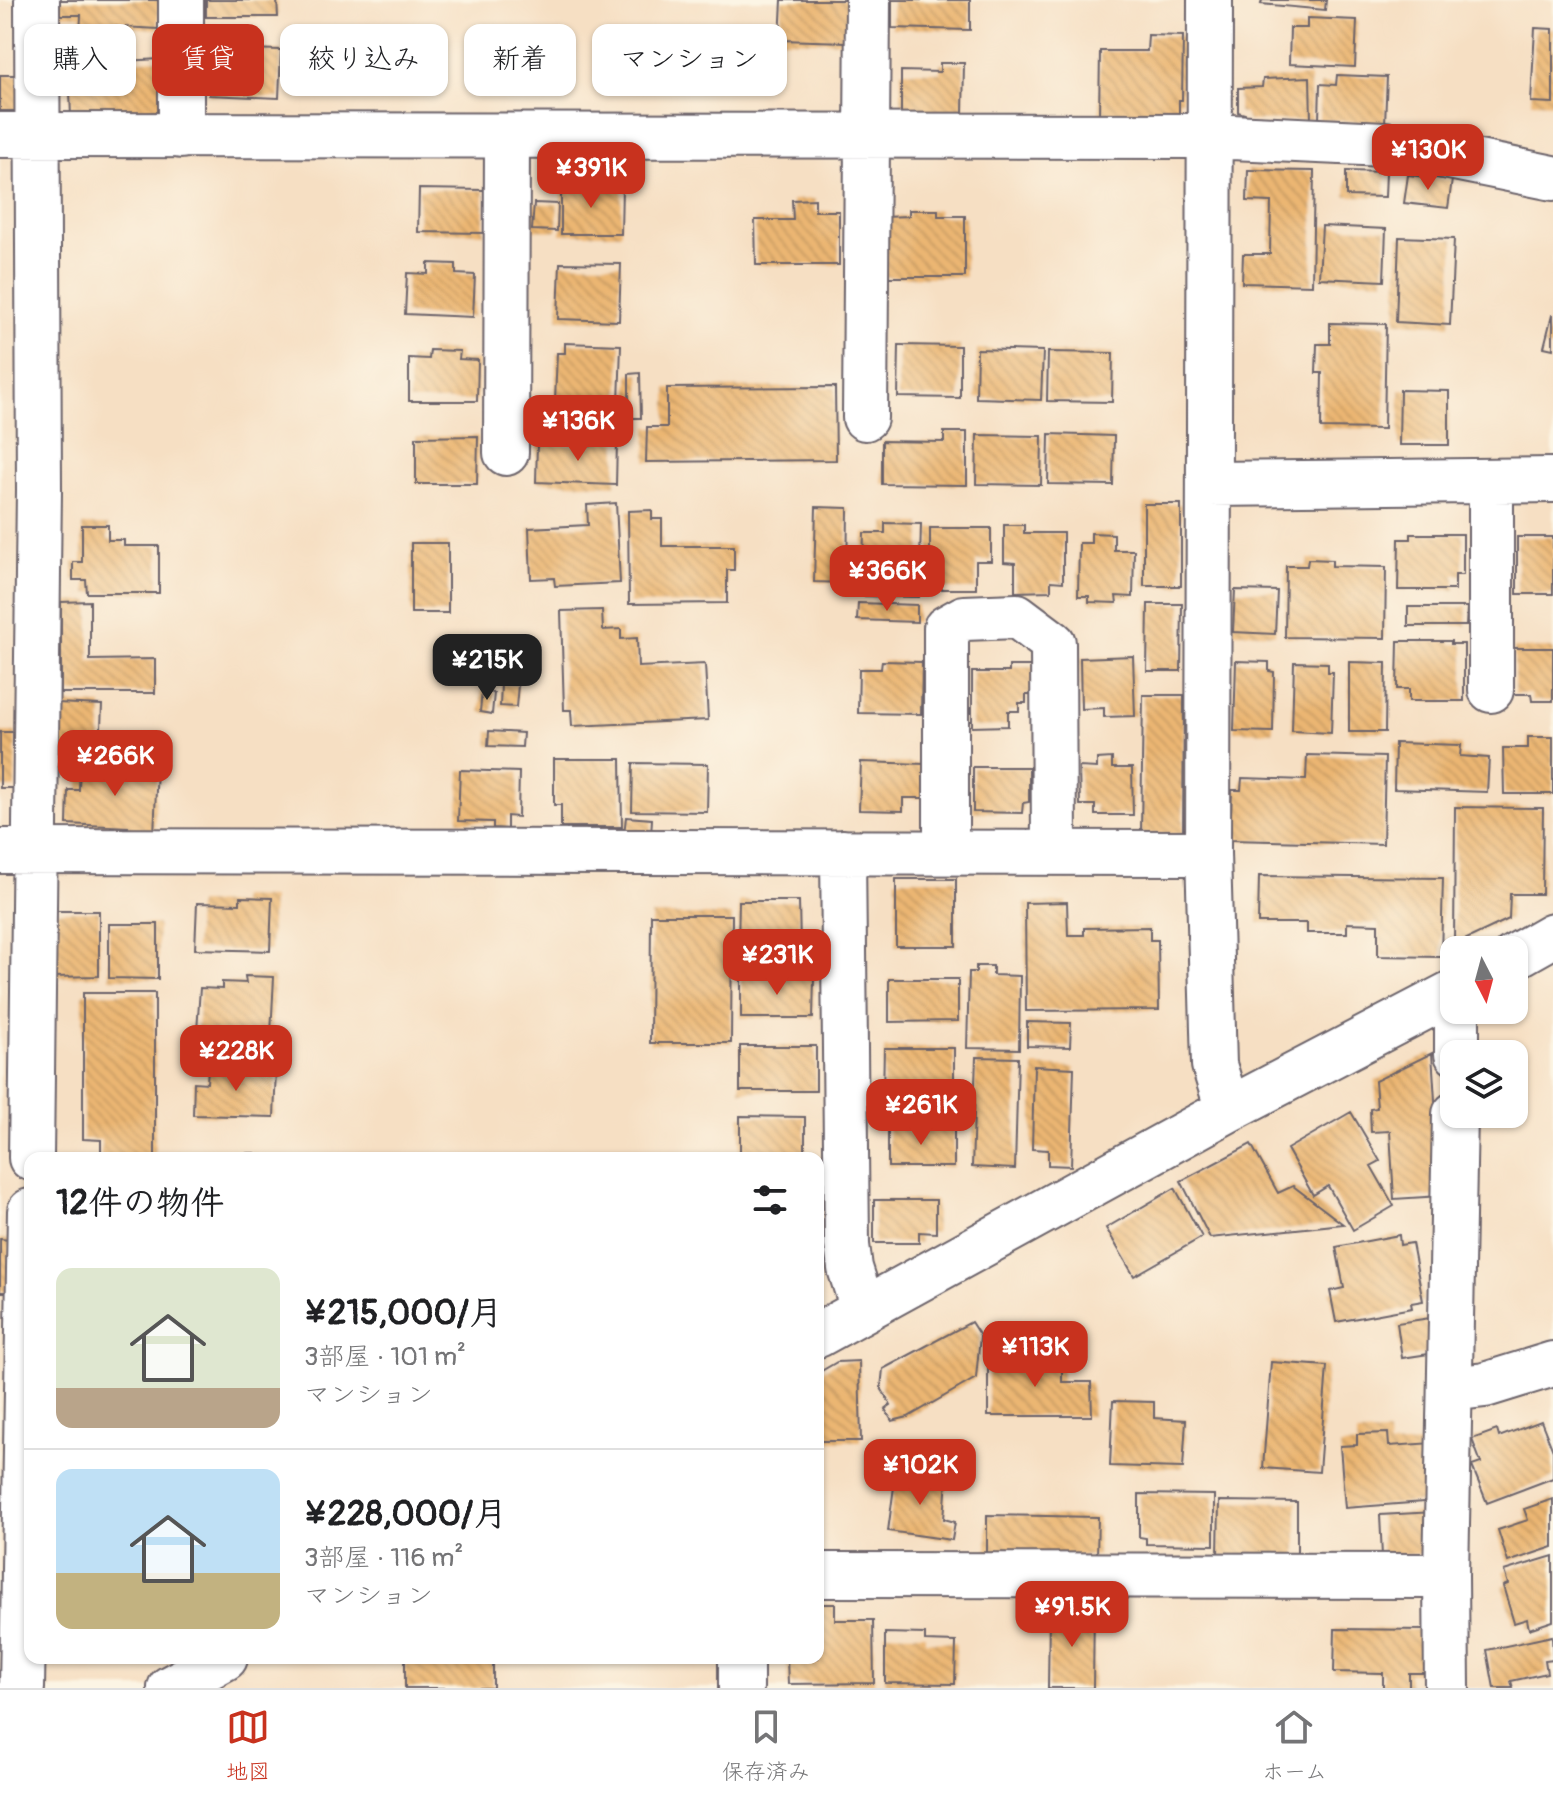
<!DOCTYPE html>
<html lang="ja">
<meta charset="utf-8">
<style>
:root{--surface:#fff;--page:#f6f6f6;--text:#202124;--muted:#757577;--line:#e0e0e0;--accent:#c8321e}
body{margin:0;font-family:Pangolin,"Klee One",sans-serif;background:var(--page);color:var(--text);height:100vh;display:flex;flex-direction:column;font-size:30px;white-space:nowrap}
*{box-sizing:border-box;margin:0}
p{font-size:26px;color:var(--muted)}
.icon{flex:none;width:44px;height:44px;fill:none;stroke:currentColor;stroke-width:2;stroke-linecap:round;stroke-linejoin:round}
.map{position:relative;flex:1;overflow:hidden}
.details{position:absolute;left:24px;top:1152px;width:800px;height:512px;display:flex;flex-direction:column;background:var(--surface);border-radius:16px;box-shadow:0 2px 6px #0004}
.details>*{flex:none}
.guide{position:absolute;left:24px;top:24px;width:800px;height:72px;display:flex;gap:16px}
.needle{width:52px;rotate:174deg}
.tools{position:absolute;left:1440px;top:936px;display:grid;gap:16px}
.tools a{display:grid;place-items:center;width:88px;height:88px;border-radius:16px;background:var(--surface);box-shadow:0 2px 6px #0004;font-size:40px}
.price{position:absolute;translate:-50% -68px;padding:0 18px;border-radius:16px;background:var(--accent);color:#fff;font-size:26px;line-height:52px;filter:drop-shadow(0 2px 4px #0008)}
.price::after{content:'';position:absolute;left:50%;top:48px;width:24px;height:18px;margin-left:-12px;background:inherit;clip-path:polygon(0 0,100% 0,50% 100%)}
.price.selected{background:#222;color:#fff}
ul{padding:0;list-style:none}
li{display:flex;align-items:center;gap:24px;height:200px;padding:0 32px}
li+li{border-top:2px solid var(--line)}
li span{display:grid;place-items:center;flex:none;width:224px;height:160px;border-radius:16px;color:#555}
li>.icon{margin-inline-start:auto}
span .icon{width:96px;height:96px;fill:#fffc;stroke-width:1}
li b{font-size:34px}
h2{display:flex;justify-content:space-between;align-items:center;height:96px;padding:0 32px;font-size:34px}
.chip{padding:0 28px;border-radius:16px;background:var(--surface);box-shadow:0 2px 6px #0004;font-size:28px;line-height:72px}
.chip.selected{background:var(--accent);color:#fff}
.tab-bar{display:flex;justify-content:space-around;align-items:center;height:112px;border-top:2px solid var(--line);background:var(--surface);font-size:22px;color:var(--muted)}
.tab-bar a{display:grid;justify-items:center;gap:4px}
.tab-bar .selected{color:var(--accent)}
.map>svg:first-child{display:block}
.building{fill:url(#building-back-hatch)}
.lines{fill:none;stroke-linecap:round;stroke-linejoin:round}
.minor-casing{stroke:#6c646b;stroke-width:48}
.minor{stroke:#fff;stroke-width:44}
</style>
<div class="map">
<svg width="1553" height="1688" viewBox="0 0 1553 1688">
<defs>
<pattern id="building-back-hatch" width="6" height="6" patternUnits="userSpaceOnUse" patternTransform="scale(2)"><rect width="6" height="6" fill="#ebb672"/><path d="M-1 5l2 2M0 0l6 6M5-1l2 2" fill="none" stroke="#c99c64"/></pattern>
</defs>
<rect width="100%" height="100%" fill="#fcf5e5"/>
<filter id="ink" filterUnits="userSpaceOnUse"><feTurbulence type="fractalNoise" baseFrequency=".0125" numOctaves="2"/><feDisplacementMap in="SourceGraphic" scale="16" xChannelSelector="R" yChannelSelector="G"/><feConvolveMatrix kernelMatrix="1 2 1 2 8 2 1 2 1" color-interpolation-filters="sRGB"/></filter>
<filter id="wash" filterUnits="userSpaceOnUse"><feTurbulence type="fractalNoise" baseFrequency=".006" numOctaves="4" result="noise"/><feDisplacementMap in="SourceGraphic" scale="32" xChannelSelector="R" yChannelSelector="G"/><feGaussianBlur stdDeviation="1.8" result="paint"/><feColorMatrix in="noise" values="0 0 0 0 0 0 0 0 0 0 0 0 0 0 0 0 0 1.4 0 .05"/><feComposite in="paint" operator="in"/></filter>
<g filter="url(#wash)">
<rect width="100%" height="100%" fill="#f6dfc3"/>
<g id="blocks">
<!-- building -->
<path class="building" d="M 57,0 L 159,0 L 158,29 L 105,26 L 105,37 L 80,35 L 81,15 L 56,15 Z
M 206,0 L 277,0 L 278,17 L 206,17 Z
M 782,0 L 849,0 L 847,42 L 780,40 Z
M 892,0 L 970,0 L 970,30 L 892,28 Z
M 1262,0 L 1326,0 L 1325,10 L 1261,4 Z
M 1307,18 L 1357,20 L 1355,67 L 1289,64 L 1290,28 L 1307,28 Z
M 1535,28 L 1553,29 L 1553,103 L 1531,102 Z
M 1148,35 L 1183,36 L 1182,100 L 1179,100 L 1179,117 L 1099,116 L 1100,51 L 1147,51 Z
M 210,48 L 281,50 L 279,98 L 209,95 Z
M 160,59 L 163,112 L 71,117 L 69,64 Z
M 940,63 L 964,63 L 963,114 L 901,113 L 901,71 L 940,72 Z
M 0,75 L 20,75 L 19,111 L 0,111 Z
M 1337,75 L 1387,77 L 1385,123 L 1319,120 L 1320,84 L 1336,85 Z
M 1310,77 L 1311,120 L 1248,121 L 1245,114 L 1238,112 L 1238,88 L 1262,87 L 1263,79 Z
M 1248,170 L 1314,171 L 1312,285 L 1242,283 L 1243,254 L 1270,254 L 1271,202 L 1247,201 Z
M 1346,171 L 1386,172 L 1385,197 L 1346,196 Z
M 1408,175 L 1452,180 L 1448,208 L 1404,203 Z
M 561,186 L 622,186 L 621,234 L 561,234 Z
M 419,189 L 484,190 L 484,233 L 418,232 Z
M 815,199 L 815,211 L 839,211 L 839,265 L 756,265 L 755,220 L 793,220 L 792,200 Z
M 534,203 L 558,204 L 557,231 L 532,230 Z
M 909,210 L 938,210 L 938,216 L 965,216 L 965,277 L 884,277 L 884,217 L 909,216 Z
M 1322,226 L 1386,229 L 1384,281 L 1319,278 Z
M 1399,237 L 1454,239 L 1450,325 L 1396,322 Z
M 428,263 L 456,264 L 456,274 L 475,275 L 473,317 L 405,314 L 407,273 L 428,274 Z
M 560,263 L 621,264 L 619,321 L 558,319 Z
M 1552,315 L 1553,315 L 1553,349 L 1544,347 Z
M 1330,323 L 1386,324 L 1384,429 L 1321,428 L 1322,373 L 1316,373 L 1317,344 L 1330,344 Z
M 565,343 L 621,345 L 619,403 L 555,401 L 557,353 L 565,353 Z
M 899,345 L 960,346 L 960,398 L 898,397 Z
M 977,349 L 1043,351 L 1041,400 L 976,398 Z
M 430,350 L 460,351 L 459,359 L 478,360 L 477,401 L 409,401 L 409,358 L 429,359 Z
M 1048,352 L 1113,353 L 1112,402 L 1047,401 Z
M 640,373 L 641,418 L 629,418 L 629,374 Z
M 835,387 L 836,460 L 646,462 L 647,427 L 667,427 L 667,388 Z
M 1400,390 L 1449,391 L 1449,445 L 1399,445 Z
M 944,432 L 967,432 L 967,485 L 882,484 L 882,441 L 944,442 Z
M 1049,434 L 1114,436 L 1113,485 L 1048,484 Z
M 977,435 L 1042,436 L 1041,485 L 976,484 Z
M 478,436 L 477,484 L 416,484 L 416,437 Z
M 591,440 L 617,441 L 616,485 L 536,482 L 537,444 L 591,446 Z
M 616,503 L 620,583 L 555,586 L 554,578 L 531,579 L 529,528 L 588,525 L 587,505 Z
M 1144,504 L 1181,504 L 1181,586 L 1144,586 Z
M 816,507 L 848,508 L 847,583 L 814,582 Z
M 652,510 L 652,519 L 662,519 L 662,546 L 734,546 L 734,570 L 727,570 L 727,603 L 629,604 L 628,511 Z
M 885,523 L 921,524 L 919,597 L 862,596 L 864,533 L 885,533 Z
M 82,525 L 108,525 L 108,540 L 124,540 L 124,546 L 159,546 L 159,593 L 87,593 L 86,580 L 73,580 L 73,562 L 82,562 Z
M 1004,525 L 1024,525 L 1024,533 L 1063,533 L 1063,582 L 1051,581 L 1051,591 L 1015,592 L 1015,563 L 1004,562 Z
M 930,528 L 991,528 L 991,561 L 976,561 L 976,589 L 930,589 Z
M 1091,533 L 1114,534 L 1114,550 L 1134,550 L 1133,597 L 1116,596 L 1117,603 L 1089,602 L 1089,596 L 1078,596 L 1079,543 L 1091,543 Z
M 1411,534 L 1463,534 L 1463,575 L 1455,575 L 1455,590 L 1398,590 L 1399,539 L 1411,539 Z
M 1517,537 L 1553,537 L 1553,594 L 1517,594 Z
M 411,543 L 448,543 L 448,613 L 411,613 Z
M 1308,559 L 1332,560 L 1332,566 L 1386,567 L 1385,638 L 1285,637 L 1286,566 L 1307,566 Z
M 1235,590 L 1277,591 L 1275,634 L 1233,632 Z
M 90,601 L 90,660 L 155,659 L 155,693 L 61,693 L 61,602 Z
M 858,603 L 917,605 L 917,622 L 857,620 Z
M 1148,604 L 1182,604 L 1181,671 L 1147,671 Z
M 1408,607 L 1467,607 L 1466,626 L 1408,626 Z
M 602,610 L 603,630 L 621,629 L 621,639 L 637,638 L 638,667 L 705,664 L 708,720 L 572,726 L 571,710 L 564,710 L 561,611 Z
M 1398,641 L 1451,641 L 1451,644 L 1464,644 L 1464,701 L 1409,701 L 1409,689 L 1397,689 Z
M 1514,648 L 1553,648 L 1553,701 L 1532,701 L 1531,694 L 1514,694 Z
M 1133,656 L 1135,716 L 1104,717 L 1104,708 L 1081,709 L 1080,658 Z
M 882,661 L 922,662 L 921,714 L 858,713 L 859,669 L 881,669 Z
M 1236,661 L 1269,662 L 1269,671 L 1274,672 L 1273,732 L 1234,731 Z
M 1294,662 L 1328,663 L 1328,672 L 1333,672 L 1331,733 L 1292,731 Z
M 1349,662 L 1386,663 L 1385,732 L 1349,732 Z
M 1009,666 L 1034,666 L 1034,695 L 1026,695 L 1026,703 L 1019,703 L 1019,711 L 1008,711 L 1008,726 L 972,727 L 972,672 L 1009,672 Z
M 501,684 L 518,685 L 516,707 L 500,706 Z
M 482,691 L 494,693 L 492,714 L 480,712 Z
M 1143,695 L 1184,695 L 1183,834 L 1141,834 Z
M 56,703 L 102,705 L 100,750 L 54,748 Z
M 489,731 L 523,733 L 522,747 L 488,746 Z
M 0,732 L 16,732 L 15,788 L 0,788 Z
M 1528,737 L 1553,737 L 1553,794 L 1504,794 L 1503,748 L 1528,748 Z
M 1395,743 L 1461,745 L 1460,756 L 1489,758 L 1487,792 L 1394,789 Z
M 1307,755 L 1385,757 L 1383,844 L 1230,840 L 1232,790 L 1241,790 L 1242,778 L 1306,780 Z
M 1112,758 L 1112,768 L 1132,768 L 1133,815 L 1095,815 L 1095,805 L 1080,805 L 1079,767 L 1097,768 L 1097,759 Z
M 554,759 L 621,759 L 622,827 L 561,827 L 561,805 L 554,805 Z
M 861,762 L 925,764 L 924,798 L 903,798 L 903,811 L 859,810 Z
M 80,763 L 157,767 L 154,835 L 127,834 L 128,827 L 67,824 L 68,790 L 79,790 Z
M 633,763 L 708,764 L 707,812 L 632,811 Z
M 973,767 L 1029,767 L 1029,802 L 1023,803 L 1022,813 L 973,812 Z
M 460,770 L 519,772 L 518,817 L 507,816 L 507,829 L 493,828 L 493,822 L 458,821 Z
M 1455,807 L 1543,808 L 1542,894 L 1510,894 L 1509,919 L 1454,945 Z
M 626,817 L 652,819 L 651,836 L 624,834 Z
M 1259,876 L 1443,878 L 1441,957 L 1378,956 L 1378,924 L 1347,923 L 1347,933 L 1307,933 L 1307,923 L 1258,923 Z
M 896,879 L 956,879 L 956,946 L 896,946 Z
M 240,897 L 272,898 L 270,951 L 195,949 L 197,903 L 240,904 Z
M 739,901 L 799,901 L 800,945 L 738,944 Z
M 1067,902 L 1068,935 L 1084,935 L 1084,928 L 1150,927 L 1150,940 L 1158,940 L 1159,1010 L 1026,1011 L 1025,903 Z
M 53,911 L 99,911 L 99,976 L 53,977 Z
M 651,915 L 732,915 L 731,1043 L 650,1043 Z
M 109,924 L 158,924 L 158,979 L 109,978 Z
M 976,966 L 993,966 L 993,975 L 1020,976 L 1019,1049 L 967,1048 L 969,972 L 976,972 Z
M 245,976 L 274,977 L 271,1034 L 197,1031 L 200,988 L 222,989 L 222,982 L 246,983 Z
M 741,977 L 814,977 L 813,1018 L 741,1018 Z
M 889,979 L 958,979 L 958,1021 L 889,1022 Z
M 83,993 L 155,993 L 155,1158 L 101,1158 L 101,1140 L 83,1139 Z
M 1027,1022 L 1071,1023 L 1070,1047 L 1027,1046 Z
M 740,1046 L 816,1046 L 816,1091 L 740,1091 Z
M 884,1048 L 954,1048 L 954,1094 L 883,1094 Z
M 1432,1053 L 1441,1196 L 1394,1199 L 1390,1131 L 1371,1132 L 1370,1109 L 1377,1108 L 1375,1081 Z
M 976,1057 L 1018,1058 L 1015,1169 L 972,1167 Z
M 1034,1066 L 1074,1068 L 1071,1166 L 1048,1165 L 1048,1150 L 1032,1149 Z
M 208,1068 L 276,1069 L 274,1117 L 193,1115 L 194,1082 L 207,1083 Z
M 1351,1112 L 1380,1161 L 1371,1166 L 1394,1206 L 1353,1230 L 1328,1186 L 1313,1195 L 1287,1149 Z
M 740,1116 L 805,1117 L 805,1158 L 740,1158 Z
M 888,1127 L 954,1127 L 954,1167 L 888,1167 Z
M 1251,1144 L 1278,1193 L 1293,1186 L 1343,1224 L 1210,1238 L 1181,1181 Z
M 255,1153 L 255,1158 L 195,1158 L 195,1154 Z
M 1175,1188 L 1202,1237 L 1134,1276 L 1106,1228 Z
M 874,1200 L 936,1200 L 936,1233 L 919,1232 L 919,1243 L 874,1243 Z
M 1399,1235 L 1400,1245 L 1412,1243 L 1423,1301 L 1411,1303 L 1412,1308 L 1336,1322 L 1330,1291 L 1344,1288 L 1336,1247 Z
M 0,1239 L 10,1240 L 10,1292 L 0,1292 Z
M 1437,1317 L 1442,1352 L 1402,1358 L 1397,1323 Z
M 971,1322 L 980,1336 L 976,1378 L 908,1417 L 892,1421 L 885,1409 L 891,1405 L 881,1388 L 883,1369 Z
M 1062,1357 L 1062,1382 L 1091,1382 L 1092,1416 L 988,1416 L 988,1358 Z
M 859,1361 L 861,1441 L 818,1441 L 818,1373 L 837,1362 Z
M 1271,1362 L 1327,1366 L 1319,1472 L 1263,1468 Z
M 1113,1401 L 1154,1402 L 1154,1418 L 1186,1420 L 1183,1468 L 1110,1466 Z
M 1541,1421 L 1553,1451 L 1553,1478 L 1487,1503 L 1472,1466 L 1481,1463 L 1472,1439 L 1497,1430 L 1499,1437 Z
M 1388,1433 L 1389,1446 L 1433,1443 L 1437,1501 L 1345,1508 L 1340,1446 L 1357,1445 L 1357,1434 Z
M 896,1472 L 947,1479 L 944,1519 L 955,1522 L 952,1540 L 888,1531 Z
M 1139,1494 L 1214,1495 L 1214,1545 L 1146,1544 L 1146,1538 L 1139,1537 Z
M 1553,1499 L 1553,1547 L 1508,1562 L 1498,1530 L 1528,1520 L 1524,1509 Z
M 1219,1501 L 1297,1502 L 1297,1557 L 1218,1556 Z
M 1435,1512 L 1437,1553 L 1382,1556 L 1380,1515 Z
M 987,1515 L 1098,1517 L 1097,1556 L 987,1554 Z
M 1553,1556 L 1553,1621 L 1529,1629 L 1527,1619 L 1514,1623 L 1503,1586 L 1508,1584 L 1504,1571 Z
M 1071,1603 L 1094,1604 L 1093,1688 L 1048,1688 L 1049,1616 L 1071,1616 Z
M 818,1604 L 835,1604 L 835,1620 L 873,1620 L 874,1683 L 788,1684 L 787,1658 L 818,1658 Z
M 1335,1629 L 1426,1630 L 1426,1673 L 1409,1673 L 1409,1688 L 1383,1688 L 1383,1673 L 1334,1672 Z
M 885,1633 L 925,1634 L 925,1641 L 956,1642 L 955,1684 L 885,1683 Z
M 1552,1636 L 1553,1659 L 1545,1660 L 1547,1673 L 1511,1681 L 1513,1688 L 1494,1688 L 1487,1650 Z
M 410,1658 L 493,1658 L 493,1688 L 405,1688 L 405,1659 Z"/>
</g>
</g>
<g filter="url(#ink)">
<use href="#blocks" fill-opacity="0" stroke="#6c646b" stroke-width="2"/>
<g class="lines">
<!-- minor casing -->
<g class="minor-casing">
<path id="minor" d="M 1210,0 L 1208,853 L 1214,1065 L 1228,1110
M 0,135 L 1209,136 L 1385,144 L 1553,178
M 181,136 L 181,0
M 865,418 L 868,0
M 506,453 L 507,136
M 1209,484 L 1553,480
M 1491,690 L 1491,481
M 0,851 L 1208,853
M 843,852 L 847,1245 L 850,1268 L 863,1309
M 946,852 L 946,628 L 964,618 L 1017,616 L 1053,643 L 1054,852
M 1514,957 L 1553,935
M 1457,1054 L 1457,1010
M 31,1158 L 39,490 L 37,0
M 818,1335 L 1228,1110 L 1454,992
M 1450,1389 L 1485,1385 L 1553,1364
M 818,1575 L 1446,1576
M 741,1658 L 741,1688
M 22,1688 L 30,1211
M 170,1688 L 225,1658
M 1447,1688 L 1446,1576 L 1455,1114"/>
</g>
<!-- minor -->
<use href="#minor" class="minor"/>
</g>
</g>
</svg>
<div class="tools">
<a><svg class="needle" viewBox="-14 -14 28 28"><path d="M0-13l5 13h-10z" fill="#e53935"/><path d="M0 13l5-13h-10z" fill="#757577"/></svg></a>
<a><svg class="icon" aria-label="layers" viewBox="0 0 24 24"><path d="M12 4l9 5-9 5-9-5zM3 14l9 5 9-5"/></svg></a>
</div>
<b class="price" style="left:1428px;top:192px">¥130K</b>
<b class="price" style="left:591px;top:210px">¥391K</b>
<b class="price" style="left:578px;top:463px">¥136K</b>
<b class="price" style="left:887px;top:613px">¥366K</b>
<b class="price selected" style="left:487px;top:702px">¥215K</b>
<b class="price" style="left:115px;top:798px">¥266K</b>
<b class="price" style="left:777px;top:997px">¥231K</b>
<b class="price" style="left:236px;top:1093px">¥228K</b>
<b class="price" style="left:921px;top:1147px">¥261K</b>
<b class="price" style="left:1035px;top:1389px">¥113K</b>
<b class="price" style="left:920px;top:1507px">¥102K</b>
<b class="price" style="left:1072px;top:1649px">¥91.5K</b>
<div class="guide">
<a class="chip">購入</a>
<a class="chip selected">賃貸</a>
<a class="chip">絞り込み</a>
<a class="chip">新着</a>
<a class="chip">マンション</a>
</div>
<section class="details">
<h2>12件の物件<svg class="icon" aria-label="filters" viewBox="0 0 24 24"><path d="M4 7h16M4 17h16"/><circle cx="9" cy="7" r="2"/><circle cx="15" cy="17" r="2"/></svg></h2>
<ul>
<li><span style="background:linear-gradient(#dfe7d0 75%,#b9a48a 0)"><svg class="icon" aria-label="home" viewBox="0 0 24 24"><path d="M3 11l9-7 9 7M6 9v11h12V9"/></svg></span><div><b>¥215,000/月</b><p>3部屋 · 101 m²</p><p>マンション</p></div></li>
<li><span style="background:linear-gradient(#bfe0f5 65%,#c2b280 0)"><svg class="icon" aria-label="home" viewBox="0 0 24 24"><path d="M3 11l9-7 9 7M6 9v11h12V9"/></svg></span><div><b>¥228,000/月</b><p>3部屋 · 116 m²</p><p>マンション</p></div></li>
</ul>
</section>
</div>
<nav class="tab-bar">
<a class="selected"><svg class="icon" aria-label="map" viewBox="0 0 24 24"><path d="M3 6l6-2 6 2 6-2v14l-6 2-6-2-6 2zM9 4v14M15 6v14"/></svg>地図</a>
<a><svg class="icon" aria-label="saved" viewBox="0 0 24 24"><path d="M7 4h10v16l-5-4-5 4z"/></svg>保存済み</a>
<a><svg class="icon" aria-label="home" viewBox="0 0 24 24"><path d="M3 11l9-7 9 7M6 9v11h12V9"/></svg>ホーム</a>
</nav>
